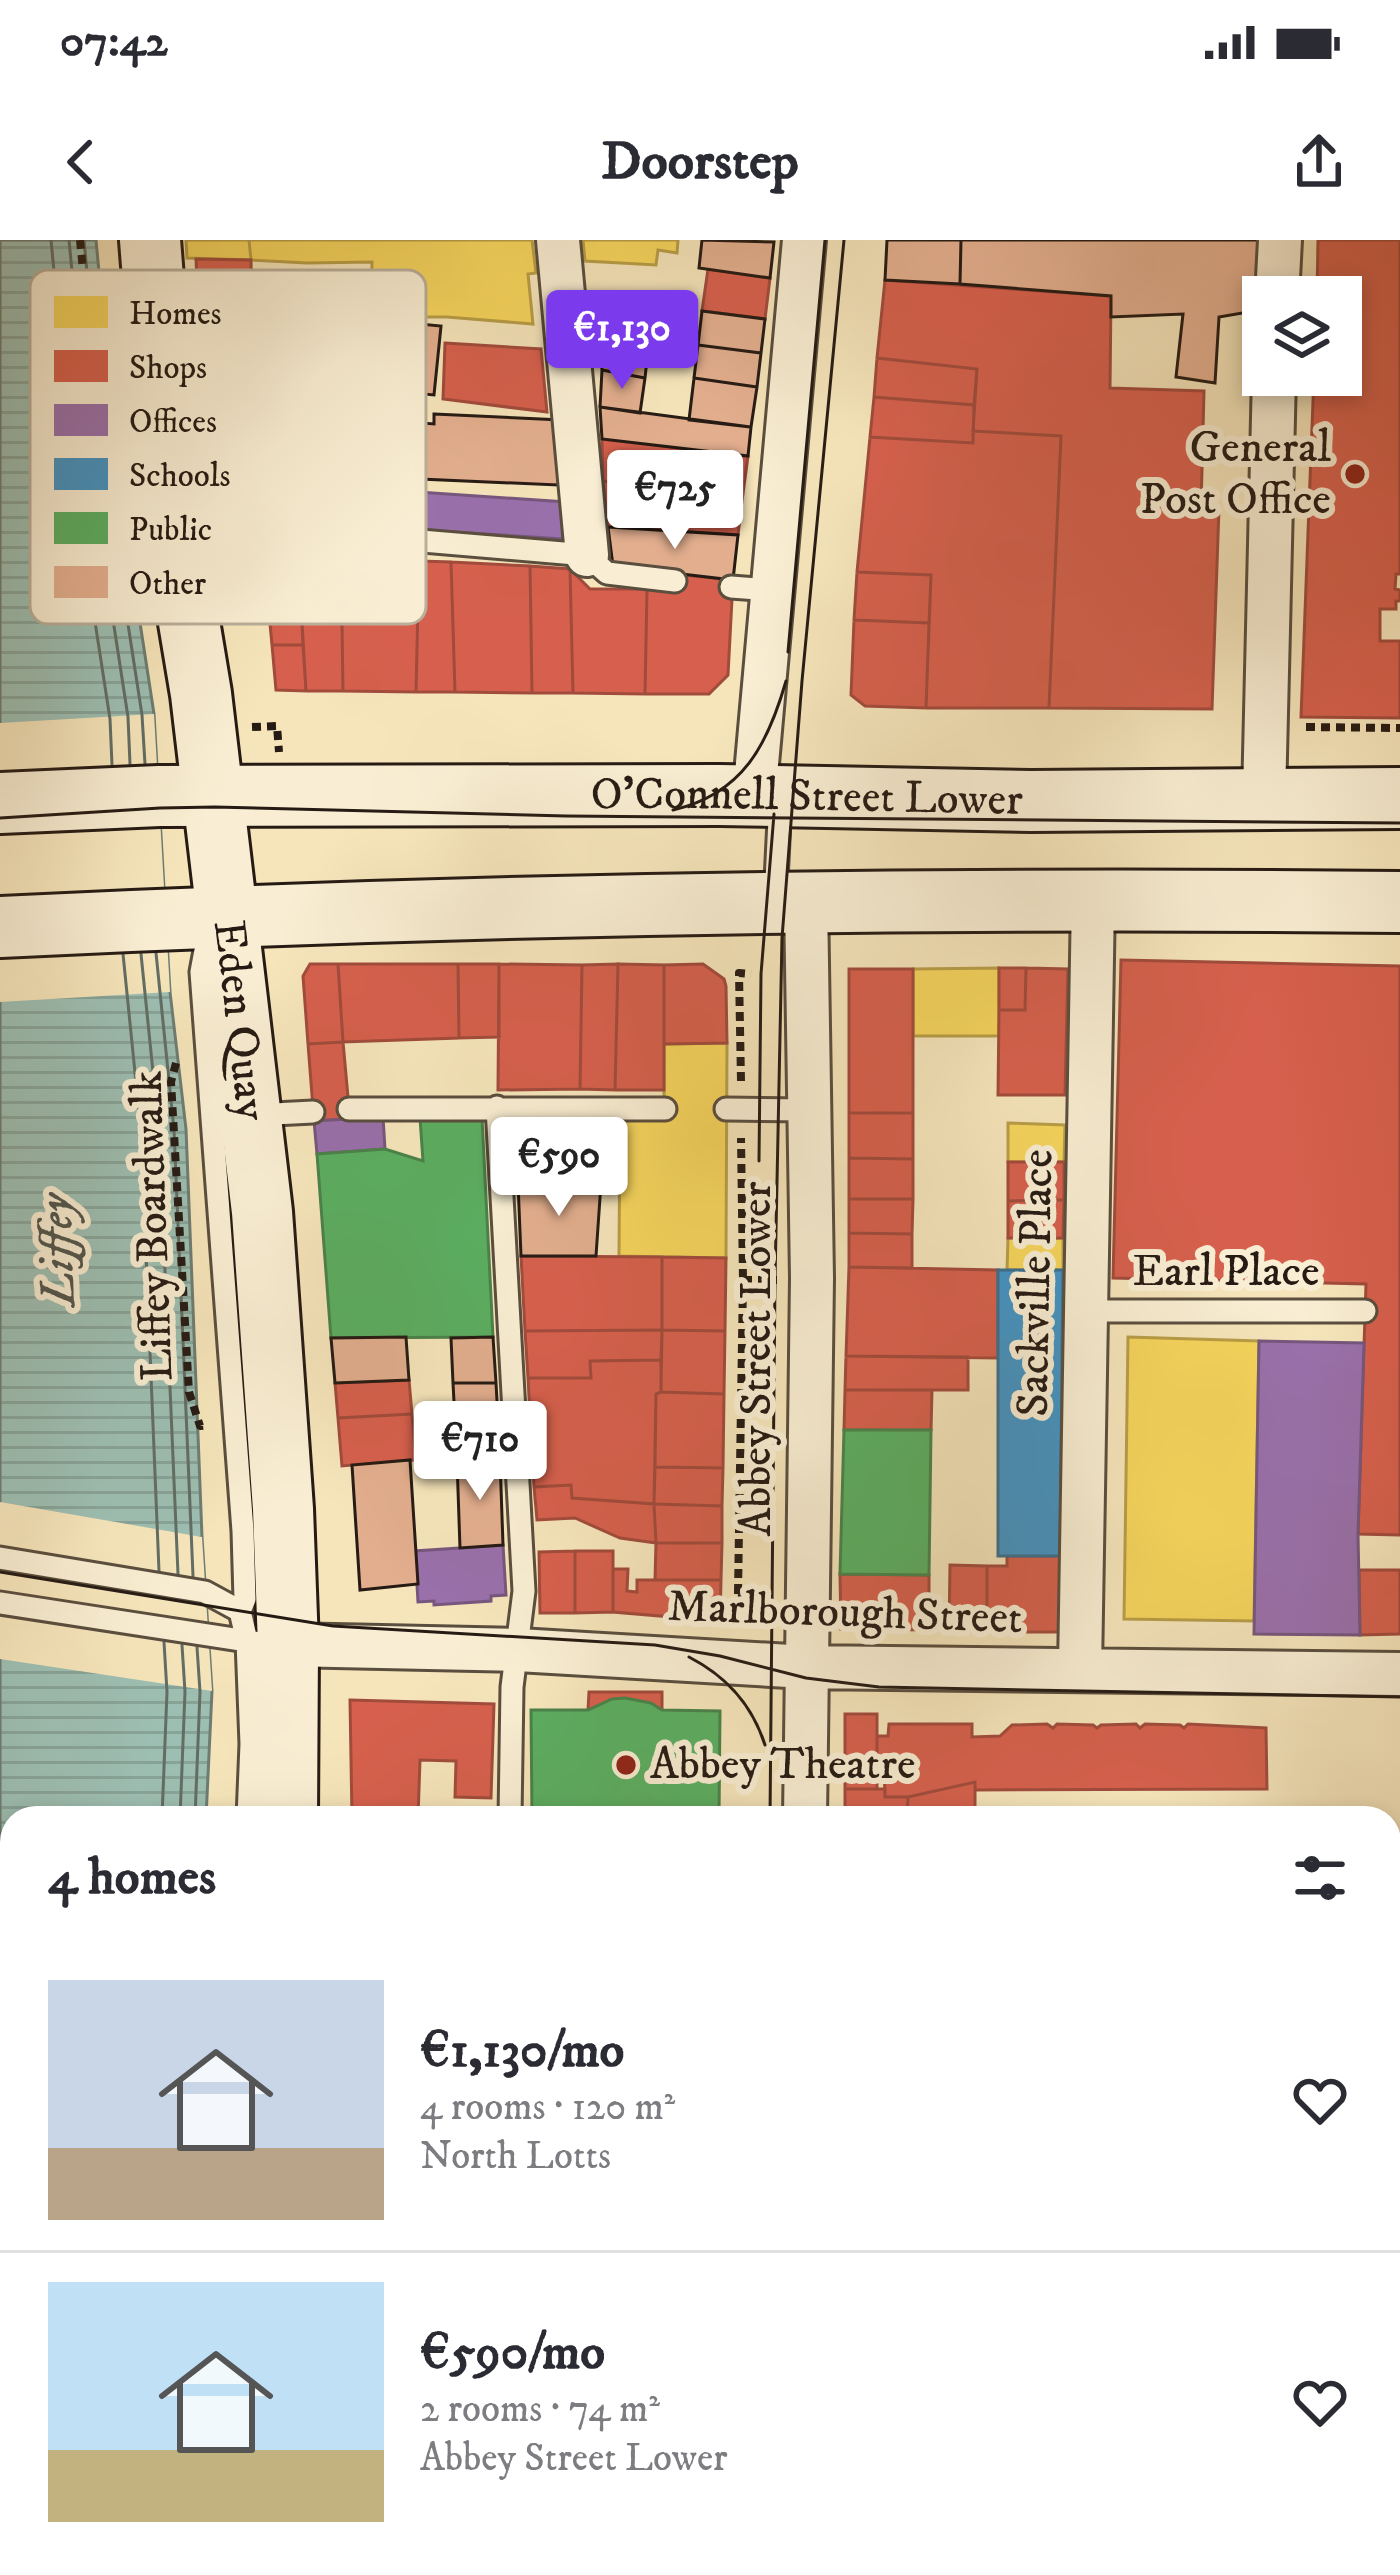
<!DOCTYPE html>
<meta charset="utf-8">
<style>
:root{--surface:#fff;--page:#f2f2f3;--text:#2b2b33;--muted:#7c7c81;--line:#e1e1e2;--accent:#7c3aed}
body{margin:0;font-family:"IM FELL DW Pica",serif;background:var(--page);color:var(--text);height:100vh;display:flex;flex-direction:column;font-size:45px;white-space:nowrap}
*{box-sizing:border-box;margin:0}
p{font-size:39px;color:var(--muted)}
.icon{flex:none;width:66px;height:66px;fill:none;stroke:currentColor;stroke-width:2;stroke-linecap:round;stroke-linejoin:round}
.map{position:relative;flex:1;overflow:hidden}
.drawer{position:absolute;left:0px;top:1566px;width:1401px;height:771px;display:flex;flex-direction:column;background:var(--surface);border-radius:36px 36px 0 0;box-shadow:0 6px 18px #0003}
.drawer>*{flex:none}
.fabs{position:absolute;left:1242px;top:36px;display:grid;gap:24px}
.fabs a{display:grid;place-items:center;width:120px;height:120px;border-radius:0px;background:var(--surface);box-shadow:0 6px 18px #0003;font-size:60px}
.price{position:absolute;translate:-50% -102px;padding:0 27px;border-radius:12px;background:#fff;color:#222;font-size:39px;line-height:78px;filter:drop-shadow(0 3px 6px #0008)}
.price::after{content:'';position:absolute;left:50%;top:72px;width:36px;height:27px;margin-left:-18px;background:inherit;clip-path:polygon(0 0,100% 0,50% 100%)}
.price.selected{background:var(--accent);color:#fff}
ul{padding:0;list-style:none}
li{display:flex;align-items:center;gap:36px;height:300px;padding:0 48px}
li+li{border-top:3px solid var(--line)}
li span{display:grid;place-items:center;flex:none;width:336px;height:240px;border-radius:0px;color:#555}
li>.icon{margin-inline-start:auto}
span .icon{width:144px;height:144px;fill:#fffc;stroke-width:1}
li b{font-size:51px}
h2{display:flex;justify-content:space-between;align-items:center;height:144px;padding:0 48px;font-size:51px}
.status{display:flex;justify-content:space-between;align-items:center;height:84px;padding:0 60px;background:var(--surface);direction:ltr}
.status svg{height:33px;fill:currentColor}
header{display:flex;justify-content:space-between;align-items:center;height:156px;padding:0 48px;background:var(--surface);font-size:54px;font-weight:700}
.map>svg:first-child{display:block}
.garden{fill:#c4c28b;stroke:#756e50;stroke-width:3}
.water{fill:url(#water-rules);stroke:#6d7d73;stroke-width:3}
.pier{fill:#f6e5bb}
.homes{fill:#f6d55c;stroke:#b89d46;stroke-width:3}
.shops{fill:#d6604d;stroke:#a14b3c;stroke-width:3}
.offices{fill:#9970ab;stroke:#76567e;stroke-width:3}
.schools{fill:#4393c3;stroke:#3a6f8e;stroke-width:3}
.public{fill:#5aae61;stroke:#4a824a;stroke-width:3}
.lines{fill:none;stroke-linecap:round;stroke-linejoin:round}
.shore{stroke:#626d64;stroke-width:3}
.building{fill:#e2ae8e;stroke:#261b14;stroke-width:3}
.lane-casing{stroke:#5a4e3e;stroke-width:27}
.street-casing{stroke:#5a4e3e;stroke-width:48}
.secondary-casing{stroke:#261b14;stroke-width:66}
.path{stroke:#261b14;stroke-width:8;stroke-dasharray:9 6;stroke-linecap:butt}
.lane{stroke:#f9eed3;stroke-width:21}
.street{stroke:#f9eed3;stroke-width:42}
.secondary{stroke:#f9eed3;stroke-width:60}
.tram{stroke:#261b14;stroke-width:3}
.poi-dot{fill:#8f2418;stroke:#f9eed3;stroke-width:4.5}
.labels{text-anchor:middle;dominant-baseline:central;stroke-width:12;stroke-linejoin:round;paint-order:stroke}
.poi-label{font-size:45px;fill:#261b14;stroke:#f9eed3;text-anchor:end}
.street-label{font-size:45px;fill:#261b14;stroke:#f9eed3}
.water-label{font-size:48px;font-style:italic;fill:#50544c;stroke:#f9eed3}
.key{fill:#f9eed3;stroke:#baaf9a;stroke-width:3}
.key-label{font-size:33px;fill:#261b14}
</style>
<div class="status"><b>07:42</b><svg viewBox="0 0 49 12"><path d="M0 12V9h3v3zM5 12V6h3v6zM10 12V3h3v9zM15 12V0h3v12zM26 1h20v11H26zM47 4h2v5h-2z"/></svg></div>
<header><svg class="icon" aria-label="back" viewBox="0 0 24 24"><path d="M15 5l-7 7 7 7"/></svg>Doorstep<svg class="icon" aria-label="share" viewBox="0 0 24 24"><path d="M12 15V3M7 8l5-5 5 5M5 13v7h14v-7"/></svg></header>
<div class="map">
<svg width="1400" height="2335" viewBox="0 0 1400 2335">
<defs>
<pattern id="water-rules" width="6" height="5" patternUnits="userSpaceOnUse" patternTransform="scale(3)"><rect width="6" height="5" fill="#9dbfb3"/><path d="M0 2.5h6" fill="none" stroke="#87a499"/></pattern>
</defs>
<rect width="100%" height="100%" fill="#f6e5bb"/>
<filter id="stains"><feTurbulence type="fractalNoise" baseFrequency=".00167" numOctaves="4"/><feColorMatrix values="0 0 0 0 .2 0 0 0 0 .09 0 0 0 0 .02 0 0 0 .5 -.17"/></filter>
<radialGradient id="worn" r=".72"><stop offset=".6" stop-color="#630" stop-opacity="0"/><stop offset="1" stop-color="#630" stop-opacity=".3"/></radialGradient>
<!-- garden -->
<path class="garden" d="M 1389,2253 L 1400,2253 L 1400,2335 L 1324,2335 L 1324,2325 L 1389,2325 Z"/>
<!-- water -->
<path class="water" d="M 0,0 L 96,0 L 119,246 L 154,474 L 170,752 L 186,889 L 202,1297 L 212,1451 L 206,1578 L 12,1578 L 12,2325 L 0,2335 Z"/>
<!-- pier -->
<path class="pier" d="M 154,474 L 170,752 L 0,762 L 0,483 Z
M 0,1262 L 202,1297 L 212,1451 L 0,1419 Z
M 0,2219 L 12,2223 L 12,2325 L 159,2325 L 156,2335 L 0,2335 Z"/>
<!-- homes -->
<path class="homes" d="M 186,0 L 249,0 L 251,20 L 187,18 Z
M 249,0 L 532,0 L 536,33 L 528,34 L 533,84 L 447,77 L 371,77 L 372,22 L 307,23 L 251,20 Z
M 583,0 L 678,0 L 677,13 L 658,10 L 656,25 L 585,21 Z
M 999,728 L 999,796 L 913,796 L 913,729 Z
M 727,803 L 726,1018 L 619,1016 L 620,877 L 664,878 L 664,804 Z
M 1008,883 L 1065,885 L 1064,922 L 1008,922 Z
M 1008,998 L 1063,998 L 1063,1030 L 1007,1030 Z
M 1128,1097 L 1259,1101 L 1254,1381 L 1124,1379 Z"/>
<!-- shops -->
<path class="shops" d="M 1318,0 L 1400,0 L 1400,334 L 1396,334 L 1395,349 L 1400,350 L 1400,361 L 1396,361 L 1396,369 L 1380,369 L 1380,401 L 1400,401 L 1400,478 L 1301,477 L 1314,135 L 1341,135 L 1341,57 L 1317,57 Z
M 196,19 L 251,20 L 252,67 L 198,62 Z
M 708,29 L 770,38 L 765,79 L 702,71 Z
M 885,40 L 1111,56 L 1110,148 L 1204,151 L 1201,268 L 1219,268 L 1212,469 L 1049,468 L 1061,196 L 973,191 L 977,129 L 877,118 Z
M 445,103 L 541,109 L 547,172 L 443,159 Z
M 877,118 L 977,129 L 974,165 L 874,157 Z
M 874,157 L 974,165 L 973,203 L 870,197 Z
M 973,191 L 1061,196 L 1049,468 L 926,468 L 931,335 L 857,332 L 870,197 L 973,203 Z
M 602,199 L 748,216 L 742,261 L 603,241 Z
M 603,241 L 742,261 L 738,295 L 608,287 Z
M 356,309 L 410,314 L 419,321 L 416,452 L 343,451 L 342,383 L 349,381 Z
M 419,321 L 451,322 L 455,452 L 416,452 Z
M 451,322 L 530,326 L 532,453 L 455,452 Z
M 530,326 L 570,329 L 573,453 L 532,453 Z
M 570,329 L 590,349 L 647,349 L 645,454 L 573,453 Z
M 857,332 L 931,335 L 929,383 L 854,380 Z
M 674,334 L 733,340 L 728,435 L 709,454 L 645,454 L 647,349 L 673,349 Z
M 268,363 L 301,364 L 303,405 L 272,405 Z
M 301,364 L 333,366 L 333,382 L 342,383 L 343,451 L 306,451 Z
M 854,380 L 929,383 L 926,468 L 865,466 L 851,455 Z
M 272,405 L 303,405 L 306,451 L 276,450 Z
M 1121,720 L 1400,726 L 1400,1295 L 1358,1294 L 1366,1044 L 1113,1038 Z
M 310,724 L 338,724 L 343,802 L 308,804 L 303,736 Z
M 338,724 L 458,724 L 459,798 L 343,802 Z
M 458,724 L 499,724 L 499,797 L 459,798 Z
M 499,724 L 582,725 L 580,849 L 498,850 Z
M 618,724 L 615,850 L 580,849 L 582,725 Z
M 618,724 L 664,725 L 664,850 L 615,850 Z
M 703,724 L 724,739 L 726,746 L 727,803 L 664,804 L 664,725 Z
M 999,728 L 1026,728 L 1025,770 L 999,770 Z
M 1026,728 L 1068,729 L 1065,855 L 998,855 L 999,770 L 1025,770 Z
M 849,729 L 913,729 L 913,873 L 849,873 Z
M 343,802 L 350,879 L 314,881 L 308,804 Z
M 849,873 L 913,873 L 913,919 L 849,918 Z
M 849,918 L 913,919 L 913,959 L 849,959 Z
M 1008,922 L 1064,922 L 1064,960 L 1008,961 Z
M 849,959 L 913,959 L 912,994 L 849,993 Z
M 1064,960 L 1063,998 L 1008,998 L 1008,961 Z
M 849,993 L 912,994 L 912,1028 L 849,1027 Z
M 521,1016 L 662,1017 L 662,1090 L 525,1091 Z
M 662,1017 L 726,1018 L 725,1091 L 662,1090 Z
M 849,1027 L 998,1030 L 998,1118 L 846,1116 Z
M 662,1090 L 725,1091 L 724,1154 L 661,1152 Z
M 662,1090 L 661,1120 L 590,1121 L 591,1138 L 528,1138 L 525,1091 Z
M 846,1116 L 968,1117 L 968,1150 L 845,1150 Z
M 661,1120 L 661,1152 L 656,1154 L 654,1264 L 572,1258 L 571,1245 L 534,1247 L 528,1138 L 591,1138 L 590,1121 Z
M 409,1140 L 412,1174 L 338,1178 L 335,1143 Z
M 845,1150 L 932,1150 L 931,1190 L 844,1190 Z
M 661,1152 L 724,1154 L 723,1228 L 655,1227 L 656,1154 Z
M 412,1174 L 416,1220 L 342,1226 L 338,1178 Z
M 655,1227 L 723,1228 L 722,1266 L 654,1264 Z
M 571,1245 L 572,1258 L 654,1264 L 656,1303 L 620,1298 L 575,1278 L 537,1280 L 534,1247 Z
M 654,1264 L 722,1266 L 722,1303 L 656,1303 Z
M 656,1303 L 722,1303 L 721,1340 L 655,1340 Z
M 575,1311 L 575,1373 L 540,1373 L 539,1312 Z
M 575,1311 L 613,1311 L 613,1372 L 575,1373 Z
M 1007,1316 L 1060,1316 L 1059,1392 L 987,1392 L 987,1326 L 1007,1326 Z
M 950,1325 L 987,1326 L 987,1392 L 949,1391 Z
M 613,1329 L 628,1329 L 627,1351 L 637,1352 L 637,1340 L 721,1340 L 720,1381 L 613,1372 Z
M 1359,1330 L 1400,1330 L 1400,1394 L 1360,1395 Z
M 840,1334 L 929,1335 L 929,1390 L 841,1389 Z
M 589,1452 L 662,1452 L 662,1470 L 588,1470 Z
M 350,1460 L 494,1464 L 491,1558 L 455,1557 L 456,1521 L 420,1520 L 418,1578 L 352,1578 Z
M 845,1474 L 877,1474 L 877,1549 L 845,1549 Z
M 889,1484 L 972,1484 L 972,1497 L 1000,1496 L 1012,1485 L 1047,1484 L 1053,1488 L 1057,1484 L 1093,1485 L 1097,1488 L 1101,1485 L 1136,1484 L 1140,1488 L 1145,1484 L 1180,1485 L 1184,1488 L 1188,1484 L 1266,1488 L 1267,1549 L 975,1550 L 975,1542 L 908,1557 L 885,1557 L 884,1526 L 877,1526 L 877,1496 L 888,1496 Z
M 975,1542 L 975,1578 L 907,1578 L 908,1557 Z
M 845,1549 L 885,1549 L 885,1557 L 908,1557 L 907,1578 L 845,1578 Z
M 1389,1762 L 1400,1762 L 1400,1811 L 1389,1811 Z
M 1400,1870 L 1400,1929 L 1389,1929 L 1389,1877 L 1400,1877 Z
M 1389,2104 L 1400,2104 L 1400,2242 L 1389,2241 Z
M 553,2325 L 732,2325 L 732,2335 L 567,2335 Z
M 876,2325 L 1271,2325 L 1271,2335 L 876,2335 Z"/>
<!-- offices -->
<path class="offices" d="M 315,245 L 566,262 L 564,299 L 313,283 Z
M 383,877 L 385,909 L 317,914 L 314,881 Z
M 1259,1101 L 1364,1103 L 1358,1294 L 1360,1395 L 1254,1394 Z
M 503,1305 L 506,1355 L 491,1356 L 491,1361 L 434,1365 L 434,1361 L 418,1362 L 415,1311 Z"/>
<!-- schools -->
<path class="schools" d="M 998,1030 L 1063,1030 L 1060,1316 L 998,1316 Z"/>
<!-- public -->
<path class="public" d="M 420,878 L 482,878 L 493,1097 L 331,1098 L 317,914 L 385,909 L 423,921 Z
M 844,1190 L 931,1190 L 929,1335 L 840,1334 Z
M 625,1458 L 651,1463 L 662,1470 L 720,1471 L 719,1578 L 532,1578 L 531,1470 L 588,1470 L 612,1459 Z"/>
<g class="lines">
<!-- shore -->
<path class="shore" d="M 51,0 L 75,252 L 110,479 L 112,525
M 69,0 L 93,250 L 128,477 L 130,524
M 84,0 L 107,248 L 142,475 L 145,524
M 156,713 L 174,890 L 193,1336
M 123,714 L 141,892 L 159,1331
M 141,714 L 159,891 L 178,1334
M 162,1578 L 167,1452 L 164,1402
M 180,1578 L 185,1452 L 182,1405
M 195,1578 L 200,1452 L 197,1407"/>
</g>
<!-- building -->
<path class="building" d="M 702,0 L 774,2 L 770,38 L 699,28 Z
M 887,0 L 961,0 L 960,44 L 885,40 Z
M 961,0 L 1264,0 L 1260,70 L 1219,77 L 1215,143 L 1176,137 L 1183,74 L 1111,77 L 1111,56 L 960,44 Z
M 702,71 L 765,79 L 761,113 L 698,105 Z
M 399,82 L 441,86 L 434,155 L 306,144 L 309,111 L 395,119 Z
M 599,95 L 649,101 L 645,138 L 602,130 Z
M 698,105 L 761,113 L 757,147 L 694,138 Z
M 602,130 L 645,138 L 640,173 L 600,167 Z
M 694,138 L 757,147 L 751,187 L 689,180 Z
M 600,167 L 751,187 L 748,216 L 602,199 Z
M 434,174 L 561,180 L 558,245 L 398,238 L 399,209 L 408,209 L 409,182 L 434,184 Z
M 608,287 L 738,295 L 733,340 L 613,326 Z
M 518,892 L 601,892 L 601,943 L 518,943 Z
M 518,943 L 601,943 L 596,1016 L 521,1016 Z
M 406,1097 L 409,1140 L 335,1143 L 331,1098 Z
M 493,1097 L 496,1143 L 453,1143 L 451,1098 Z
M 453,1143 L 496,1143 L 498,1179 L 455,1181 Z
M 498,1179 L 500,1219 L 457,1221 L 455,1181 Z
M 500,1219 L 503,1305 L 460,1308 L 457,1221 Z
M 410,1220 L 418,1344 L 360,1350 L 352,1225 Z"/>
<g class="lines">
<!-- lane casing -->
<g class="lane-casing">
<path id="lane" d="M 174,280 L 587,315 L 607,333 L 675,341
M 731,347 L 772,350
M 775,661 L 780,560
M 207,700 L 201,732 L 243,1291 L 245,1359 L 240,1371 L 247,1401 L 251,1504 L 248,1578
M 497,867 L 524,1351 L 512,1447 L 510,1578
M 349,869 L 665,869
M 726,869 L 808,870
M 254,875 L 313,872
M 1086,1071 L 1365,1071
M 0,1318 L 205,1352 L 240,1371
M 0,1363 L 260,1403
M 1389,1736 L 1400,1737
M 1389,1956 L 1400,1955
M 488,2335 L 491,2325"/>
</g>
<!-- street casing -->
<g class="street-casing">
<path id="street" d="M 558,0 L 587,315
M 1277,57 L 1280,0
M 754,557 L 804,0
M 1264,558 L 1274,135
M 288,1405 L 518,1410 L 806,1427 L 1400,1434
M 1080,1429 L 1093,659
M 805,1578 L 812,1038 L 806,661
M 809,2325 L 810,2335"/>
</g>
<!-- secondary casing -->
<g class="secondary-casing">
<g id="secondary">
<path id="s1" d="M 150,0 L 172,280 L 201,454 L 262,972 L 283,1269 L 288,1405 L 287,1578"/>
<path id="s2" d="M 0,563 L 159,556 L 719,555 L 1031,561 L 1400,558"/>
<path d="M 0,687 C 466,664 933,657 1400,662"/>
<path d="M 0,2280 L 12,2283"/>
<path d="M 156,2325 L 188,2335"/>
<path d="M 244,2335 L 246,2325"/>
</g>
</g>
<!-- path -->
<path class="path" d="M 80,0 L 97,172 L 120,328 L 133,366
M 252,487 L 277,486 L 279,512
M 1306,487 L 1400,488
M 176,823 L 171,842 L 189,1152 L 200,1186 L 209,1185
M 741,841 L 739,733 L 751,734
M 743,1040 L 777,1040
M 738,1353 L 743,1040 L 741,898
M 737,1384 L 738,1353 L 770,1354
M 322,2325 L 327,2335
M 1069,2335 L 1070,2325"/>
<!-- lane -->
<use href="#lane" class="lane"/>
<!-- street -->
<use href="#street" class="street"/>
<!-- secondary -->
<use href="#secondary" class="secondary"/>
<!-- tram -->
<path class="tram" d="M 788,412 L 825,0
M 673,570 C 743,554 768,504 786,441
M 0,578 L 160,568 L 215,567 L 566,576 L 1400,583
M 759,921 L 761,734 L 774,574
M 0,1332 L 333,1386 L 655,1405 L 720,1416 L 806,1438 L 879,1447 L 1400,1457
M 689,1417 C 726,1436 752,1464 765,1505
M 770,1578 L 775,1040 L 782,698 L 802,441 L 844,0
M 760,2325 L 760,2335
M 780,2325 L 780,2335"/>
</g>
<!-- markers -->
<g class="poi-dot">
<circle cx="1355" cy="234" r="12"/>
<circle cx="626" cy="1525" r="12"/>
</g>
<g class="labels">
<!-- poi labels -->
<g class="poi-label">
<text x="1331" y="208">General<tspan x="1331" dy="52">Post Office</tspan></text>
<text x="650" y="1525" text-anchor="start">Abbey Theatre</text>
</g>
<!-- street labels -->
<g class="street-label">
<text stroke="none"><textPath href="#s2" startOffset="807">O'Connell Street Lower</textPath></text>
<text stroke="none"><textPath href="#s1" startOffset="786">Eden Quay</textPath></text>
<text transform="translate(153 986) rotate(-92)">Liffey Boardwalk</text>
<text x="1226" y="1032">Earl Place</text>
<text transform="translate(1036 1043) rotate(-89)">Sackville Place</text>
<text transform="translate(757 1119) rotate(-90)">Abbey Street Lower</text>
<text transform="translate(845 1373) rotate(2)">Marlborough Street</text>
</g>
<!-- water labels -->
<g class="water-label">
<text transform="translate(58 1010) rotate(-92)">Liffey</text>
</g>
</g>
<!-- legend -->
<rect x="30" y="30" width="396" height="354" rx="18" class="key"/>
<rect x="54" y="56" width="54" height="32" fill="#f6d55c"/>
<rect x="54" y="110" width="54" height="32" fill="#d6604d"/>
<rect x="54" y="164" width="54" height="32" fill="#9970ab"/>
<rect x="54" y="218" width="54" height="32" fill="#4393c3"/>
<rect x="54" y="272" width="54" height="32" fill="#5aae61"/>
<rect x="54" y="326" width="54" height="32" fill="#e2ae8e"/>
<g class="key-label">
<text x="129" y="84">Homes</text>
<text x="129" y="138">Shops</text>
<text x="129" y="192">Offices</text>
<text x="129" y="246">Schools</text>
<text x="129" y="300">Public</text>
<text x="129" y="354">Other</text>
</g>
<rect width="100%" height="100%" filter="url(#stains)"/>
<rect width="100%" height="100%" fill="url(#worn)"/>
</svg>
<div class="fabs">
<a><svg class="icon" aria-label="layers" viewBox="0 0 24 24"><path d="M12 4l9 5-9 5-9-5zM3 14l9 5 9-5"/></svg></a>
</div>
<b class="price selected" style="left:622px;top:152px">€1,130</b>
<b class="price" style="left:675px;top:312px">€725</b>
<b class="price" style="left:559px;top:979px">€590</b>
<b class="price" style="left:480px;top:1263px">€710</b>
<section class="drawer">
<h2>4 homes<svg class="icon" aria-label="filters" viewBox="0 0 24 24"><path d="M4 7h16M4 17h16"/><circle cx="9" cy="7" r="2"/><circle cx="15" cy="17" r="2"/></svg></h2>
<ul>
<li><span style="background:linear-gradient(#c9d6e8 70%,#b9a48a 0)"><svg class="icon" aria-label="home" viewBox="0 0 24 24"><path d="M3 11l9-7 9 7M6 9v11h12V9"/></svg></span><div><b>€1,130/mo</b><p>4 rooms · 120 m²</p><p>North Lotts</p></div><svg class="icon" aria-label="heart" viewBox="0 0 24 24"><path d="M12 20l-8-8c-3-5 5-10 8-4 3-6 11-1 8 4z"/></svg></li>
<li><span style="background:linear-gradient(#bfe0f5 70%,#c2b280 0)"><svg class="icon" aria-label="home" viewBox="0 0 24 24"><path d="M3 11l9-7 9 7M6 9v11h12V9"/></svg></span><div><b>€590/mo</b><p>2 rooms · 74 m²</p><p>Abbey Street Lower</p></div><svg class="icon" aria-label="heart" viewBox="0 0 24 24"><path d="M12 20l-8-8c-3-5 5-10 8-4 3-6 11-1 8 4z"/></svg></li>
</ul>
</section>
</div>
